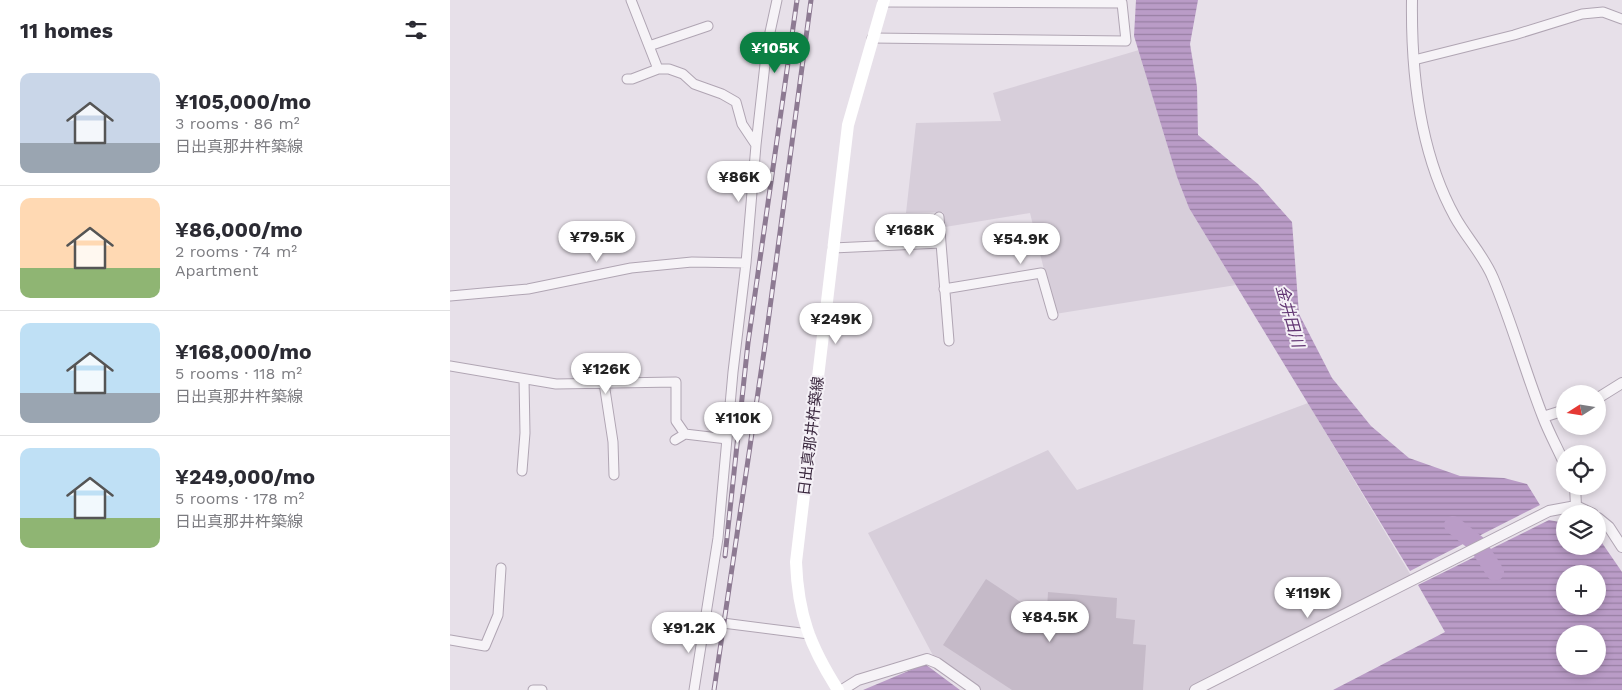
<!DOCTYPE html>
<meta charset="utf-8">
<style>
:root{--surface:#fff;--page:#f2f2f3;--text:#2b2b33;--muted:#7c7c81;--line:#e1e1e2;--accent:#0b8043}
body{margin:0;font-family:"Work Sans","Noto Sans JP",sans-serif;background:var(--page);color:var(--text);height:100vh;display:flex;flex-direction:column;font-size:19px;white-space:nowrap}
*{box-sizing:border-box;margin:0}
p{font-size:16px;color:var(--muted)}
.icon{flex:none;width:28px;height:28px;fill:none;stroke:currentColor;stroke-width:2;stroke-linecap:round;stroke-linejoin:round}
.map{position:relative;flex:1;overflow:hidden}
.side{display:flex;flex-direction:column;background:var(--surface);width:450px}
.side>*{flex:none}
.needle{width:32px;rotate:258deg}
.controls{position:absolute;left:1106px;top:385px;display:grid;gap:10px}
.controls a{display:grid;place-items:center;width:50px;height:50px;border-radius:50%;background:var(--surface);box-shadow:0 2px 8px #0003;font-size:25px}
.price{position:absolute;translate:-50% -42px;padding:0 11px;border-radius:18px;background:#fff;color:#222;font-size:16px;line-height:32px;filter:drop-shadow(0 1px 2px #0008)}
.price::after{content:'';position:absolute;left:50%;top:30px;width:15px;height:11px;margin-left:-8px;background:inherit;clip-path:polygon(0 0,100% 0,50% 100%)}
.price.selected{background:var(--accent);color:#fff}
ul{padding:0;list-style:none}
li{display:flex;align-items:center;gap:15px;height:125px;padding:0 20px}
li+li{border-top:1px solid var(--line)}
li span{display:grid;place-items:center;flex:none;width:140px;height:100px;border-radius:10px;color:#555}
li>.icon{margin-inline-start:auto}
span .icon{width:60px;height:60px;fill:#fffc;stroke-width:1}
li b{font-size:21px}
h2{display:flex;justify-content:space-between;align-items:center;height:60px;padding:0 20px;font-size:21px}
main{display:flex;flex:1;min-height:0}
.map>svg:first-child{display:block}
.built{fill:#d7ceda}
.water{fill:url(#water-rules);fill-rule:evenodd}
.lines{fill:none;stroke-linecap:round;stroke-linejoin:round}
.river{stroke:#ba9cc7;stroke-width:18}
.building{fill:#c5bac8}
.minor-casing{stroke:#b0a5b3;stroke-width:11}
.tertiary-casing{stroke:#b0a5b3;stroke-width:12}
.minor{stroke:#f6f3f7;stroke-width:9}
.tertiary{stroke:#f6f3f7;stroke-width:10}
.secondary{stroke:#fff;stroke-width:12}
.rail-casing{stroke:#8d7a92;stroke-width:5}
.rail{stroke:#f4f0f6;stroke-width:3;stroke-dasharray:9;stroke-linecap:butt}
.labels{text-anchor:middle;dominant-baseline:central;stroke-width:4;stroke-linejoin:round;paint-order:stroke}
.street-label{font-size:15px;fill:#3b293f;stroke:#f4f0f6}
.water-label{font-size:16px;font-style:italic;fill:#613572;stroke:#f4f0f6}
</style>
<main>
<section class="side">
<h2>11 homes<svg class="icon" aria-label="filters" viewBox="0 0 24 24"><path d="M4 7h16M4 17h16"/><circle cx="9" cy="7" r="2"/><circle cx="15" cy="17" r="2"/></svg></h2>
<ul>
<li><span style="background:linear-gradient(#c9d6e8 70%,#9aa5b1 0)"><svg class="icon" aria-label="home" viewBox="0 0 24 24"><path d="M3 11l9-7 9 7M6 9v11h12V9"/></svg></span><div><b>¥105,000/mo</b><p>3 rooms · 86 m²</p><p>日出真那井杵築線</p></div></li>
<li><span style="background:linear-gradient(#ffd9b3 70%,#8fb573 0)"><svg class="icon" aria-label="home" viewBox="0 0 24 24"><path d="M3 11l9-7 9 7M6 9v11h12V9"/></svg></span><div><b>¥86,000/mo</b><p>2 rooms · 74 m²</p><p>Apartment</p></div></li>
<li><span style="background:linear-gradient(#bfe0f5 70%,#9aa5b1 0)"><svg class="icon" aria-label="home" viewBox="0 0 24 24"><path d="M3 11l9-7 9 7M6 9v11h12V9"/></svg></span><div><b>¥168,000/mo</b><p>5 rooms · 118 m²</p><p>日出真那井杵築線</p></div></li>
<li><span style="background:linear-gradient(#bfe0f5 70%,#8fb573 0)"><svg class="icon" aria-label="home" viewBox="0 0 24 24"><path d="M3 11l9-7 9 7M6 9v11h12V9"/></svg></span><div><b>¥249,000/mo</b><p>5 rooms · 178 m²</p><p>日出真那井杵築線</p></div></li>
</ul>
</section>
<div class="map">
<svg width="1172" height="690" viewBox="0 0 1172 690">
<defs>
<pattern id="water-rules" width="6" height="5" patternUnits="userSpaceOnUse" patternTransform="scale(1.25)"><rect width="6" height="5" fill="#ba9cc7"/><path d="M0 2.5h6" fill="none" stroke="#987fa3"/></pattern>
</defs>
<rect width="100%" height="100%" fill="#e7e0e9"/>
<!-- built -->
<path class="built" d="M 689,50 L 727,177 L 739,208 L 786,285 L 605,314 L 580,213 L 495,227 L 493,212 L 456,213 L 466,123 L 551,121 L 543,93 Z
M 858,403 L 963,579 L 745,690 L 525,690 L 487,663 L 418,533 L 598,450 L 627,490 Z"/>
<!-- water -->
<path class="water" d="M 686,0 L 748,0 L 740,44 L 747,87 L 748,135 L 808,184 L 842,222 L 849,314 L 882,378 L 921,426 L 959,458 L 1010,476 L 1054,478 L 1077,484 L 1090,505 L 960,571 L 739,208 L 727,177 L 684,36 Z
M 1099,520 L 1115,523 L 1115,546 L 1148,546 L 1148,537 L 1172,572 L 1172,690 L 883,690 L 995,632 L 968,585 ZM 1115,574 L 1148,574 L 1148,606 L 1115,606 ZM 1115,634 L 1148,634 L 1148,666 L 1115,666 Z
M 475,664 L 510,690 L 413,690 Z"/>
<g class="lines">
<!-- river -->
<path class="river" d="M 1003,525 L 1027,544 L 1045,572"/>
</g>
<!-- building -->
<path class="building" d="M 536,579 L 581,609 L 597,610 L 598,592 L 667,598 L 666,618 L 685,620 L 683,644 L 696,645 L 693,690 L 562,690 L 493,645 Z"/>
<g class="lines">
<!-- minor casing -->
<g class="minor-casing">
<path id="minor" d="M 181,0 L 208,69 L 219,69 L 233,74 L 244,84 L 272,94 L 286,102 L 292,124 L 306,145
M 422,38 L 676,41 L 672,3 L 433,2
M 199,46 L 258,26
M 964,60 L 1064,35 L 1132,14 L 1153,12 L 1172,19
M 177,79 L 182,79 L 208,69
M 491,243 L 499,341
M 383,248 L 491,243 L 489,217
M 494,289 L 591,273 L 603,315
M 0,296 L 78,289 L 181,268 L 242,262 L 296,263
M 0,366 L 106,384 L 226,382 L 226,421 L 235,434 L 277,439
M 154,383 L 163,442 L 164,475
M 225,440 L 235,434
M 72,471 L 75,433 L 74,379
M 257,621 L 359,634
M 0,640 L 35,646 L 48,615 L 51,568
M 83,690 L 92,690
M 244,690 L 268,538 L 283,372 L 296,263 L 306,145 L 317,46 L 327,0"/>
</g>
<!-- tertiary casing -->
<g class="tertiary-casing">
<path id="tertiary" d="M 962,0 C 961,73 969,152 1005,217 C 1016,237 1034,256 1043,278 C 1062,323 1075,371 1093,417 C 1099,433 1108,449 1115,465
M 1148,398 L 1172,383
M 1093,417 L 1115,410
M 1125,486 L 1126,506
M 1148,518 L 1159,527 L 1172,547
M 392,690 L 408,680 L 477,659 L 487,663 L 525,690
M 745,690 L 1099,511 L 1126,506 L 1143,514"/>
</g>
<!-- minor -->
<use href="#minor" class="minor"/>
<!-- tertiary -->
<use href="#tertiary" class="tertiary"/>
<!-- secondary -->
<path class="secondary" d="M 388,690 C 360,646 348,615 346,562 L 398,125 L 434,0"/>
<!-- rail casing -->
<g class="rail-casing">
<path id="rail" d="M 275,556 L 298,343 L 347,0
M 264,690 L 315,345 L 361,0"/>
</g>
<!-- rail -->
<use href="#rail" class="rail"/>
</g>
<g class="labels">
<!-- street labels -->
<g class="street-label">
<text transform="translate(361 436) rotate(-83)">日出真那井杵築線</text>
</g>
<!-- water labels -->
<g class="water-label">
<text transform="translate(840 316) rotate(74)">金井田川</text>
</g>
</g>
</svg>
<div class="controls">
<a><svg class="needle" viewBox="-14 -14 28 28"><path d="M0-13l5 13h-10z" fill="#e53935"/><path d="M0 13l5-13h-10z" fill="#7c7c81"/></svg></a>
<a><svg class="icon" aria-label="locate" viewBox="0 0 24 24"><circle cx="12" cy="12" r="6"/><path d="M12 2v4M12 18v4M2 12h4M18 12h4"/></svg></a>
<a><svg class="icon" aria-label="layers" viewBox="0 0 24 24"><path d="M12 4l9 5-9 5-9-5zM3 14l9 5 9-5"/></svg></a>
<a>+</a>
<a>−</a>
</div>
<b class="price selected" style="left:325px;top:74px">¥105K</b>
<b class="price" style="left:289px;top:203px">¥86K</b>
<b class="price" style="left:460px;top:256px">¥168K</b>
<b class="price" style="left:147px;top:263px">¥79.5K</b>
<b class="price" style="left:571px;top:265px">¥54.9K</b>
<b class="price" style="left:386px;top:345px">¥249K</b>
<b class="price" style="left:156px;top:395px">¥126K</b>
<b class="price" style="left:288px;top:444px">¥110K</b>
<b class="price" style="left:858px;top:619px">¥119K</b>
<b class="price" style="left:600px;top:643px">¥84.5K</b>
<b class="price" style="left:239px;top:654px">¥91.2K</b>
</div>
</main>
